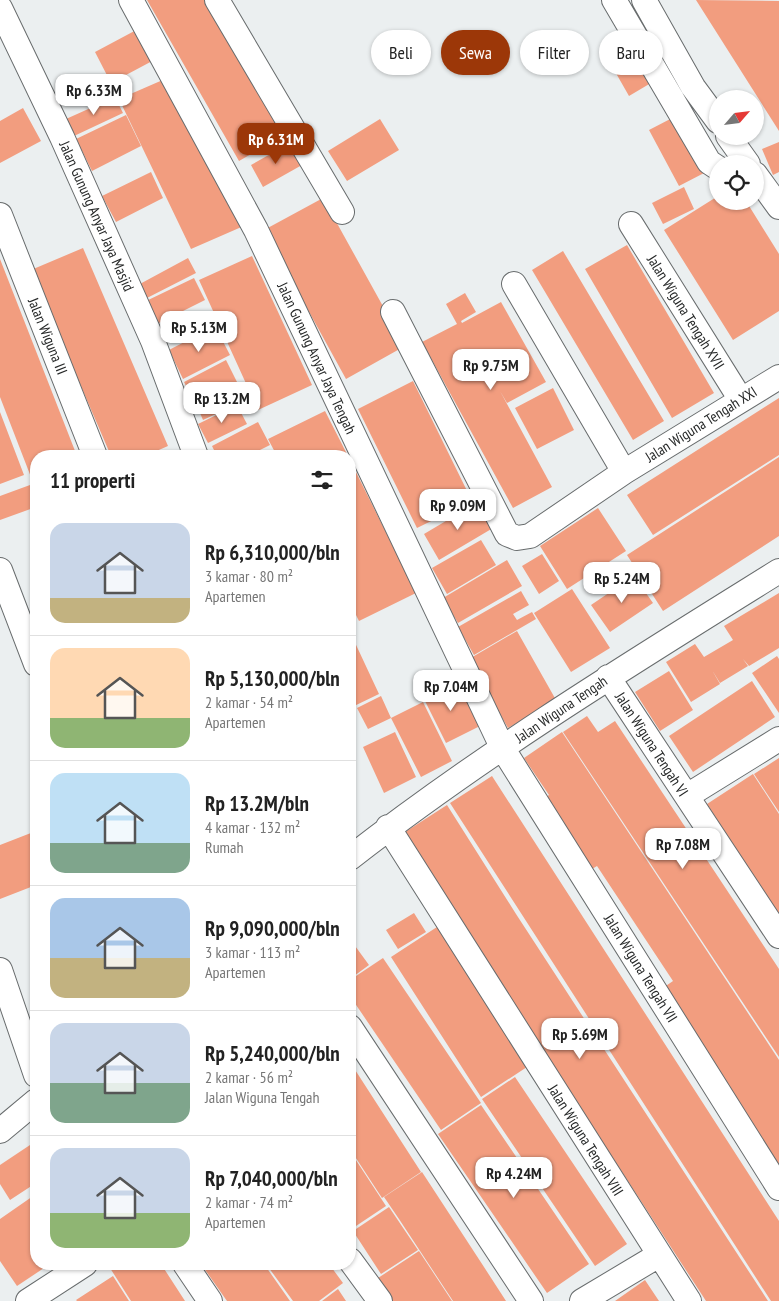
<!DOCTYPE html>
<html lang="id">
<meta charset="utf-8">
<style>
:root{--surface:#fff;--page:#f6f6f6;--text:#222;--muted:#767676;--line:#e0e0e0;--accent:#9c3708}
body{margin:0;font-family:"PT Sans Narrow",sans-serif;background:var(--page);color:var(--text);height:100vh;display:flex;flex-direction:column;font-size:19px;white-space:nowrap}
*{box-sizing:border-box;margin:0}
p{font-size:16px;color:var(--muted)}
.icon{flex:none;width:28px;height:28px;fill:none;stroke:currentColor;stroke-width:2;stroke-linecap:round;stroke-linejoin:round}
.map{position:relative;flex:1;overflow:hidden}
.drawer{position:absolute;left:30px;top:450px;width:326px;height:820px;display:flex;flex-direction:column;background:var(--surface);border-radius:20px;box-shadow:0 1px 4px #0004}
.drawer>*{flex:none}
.guide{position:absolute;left:371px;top:30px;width:332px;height:45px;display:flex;gap:10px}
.needle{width:32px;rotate:62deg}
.buttons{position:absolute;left:709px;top:90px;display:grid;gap:10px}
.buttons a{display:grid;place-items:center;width:55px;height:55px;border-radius:50%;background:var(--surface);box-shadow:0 1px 4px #0004;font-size:25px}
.price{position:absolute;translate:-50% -42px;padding:0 11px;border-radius:10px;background:#fff;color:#222;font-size:16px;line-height:32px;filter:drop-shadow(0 1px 2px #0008)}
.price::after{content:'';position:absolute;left:50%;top:30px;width:15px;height:11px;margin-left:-8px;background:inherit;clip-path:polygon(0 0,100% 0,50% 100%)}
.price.selected{background:var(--accent);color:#fff}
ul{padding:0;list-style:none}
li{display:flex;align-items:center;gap:15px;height:125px;padding:0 20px}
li+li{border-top:1px solid var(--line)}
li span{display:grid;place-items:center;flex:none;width:140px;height:100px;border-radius:15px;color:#555}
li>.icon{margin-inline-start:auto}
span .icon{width:60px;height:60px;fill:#fffc;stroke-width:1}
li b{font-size:21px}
h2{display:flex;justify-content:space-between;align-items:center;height:60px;padding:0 20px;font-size:21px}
.tag{padding:0 18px;border-radius:22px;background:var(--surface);box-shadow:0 1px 4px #0004;font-size:18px;line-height:45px}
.tag.selected{background:var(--accent);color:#fff}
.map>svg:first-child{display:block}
.building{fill:#f29d7f}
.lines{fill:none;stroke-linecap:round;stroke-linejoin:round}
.minor-casing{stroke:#686c6d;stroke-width:26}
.minor{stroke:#fff;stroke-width:24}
.labels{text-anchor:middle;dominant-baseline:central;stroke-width:4;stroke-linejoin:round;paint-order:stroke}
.street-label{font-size:15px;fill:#262828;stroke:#fff}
</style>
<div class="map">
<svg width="779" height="1301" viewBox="0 0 779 1301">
<rect width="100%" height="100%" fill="#ebeff0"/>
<!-- building -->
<path class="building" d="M 147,0 L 206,0 L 283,136 L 239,161 Z
M 696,0 L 779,1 L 779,131 Z
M 140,28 L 156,59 L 111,83 L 95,52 Z
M 639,52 L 656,80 L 629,96 L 613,68 Z
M 165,79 L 246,225 L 191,249 L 119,99 Z
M 115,97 L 123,113 L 74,136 L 66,119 Z
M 23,108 L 41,141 L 0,163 L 0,121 Z
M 126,115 L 141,146 L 92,171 L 76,139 Z
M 676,116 L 706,172 L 679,186 L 649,130 Z
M 380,119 L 399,150 L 347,181 L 328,151 Z
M 779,142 L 779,172 L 773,175 L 762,149 Z
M 290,143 L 302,165 L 263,187 L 251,165 Z
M 151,172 L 163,198 L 116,222 L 102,196 Z
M 684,187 L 694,209 L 663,224 L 652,203 Z
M 718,196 L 718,201 L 746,201 L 779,254 L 779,311 L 733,340 L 664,230 Z
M 323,198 L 405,346 L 346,379 L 264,230 Z
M 627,245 L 714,393 L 672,418 L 585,269 Z
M 83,248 L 168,446 L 145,456 L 111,456 L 31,270 Z
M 563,251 L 664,421 L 633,440 L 532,270 Z
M 252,256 L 312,385 L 258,410 L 199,280 Z
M 188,258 L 196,273 L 145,299 L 138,285 Z
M 0,259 L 77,456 L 36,456 L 36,490 L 0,397 Z
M 194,278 L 205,300 L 155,325 L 144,302 Z
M 465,293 L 476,312 L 461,321 L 462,323 L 501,302 L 546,382 L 507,403 L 500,391 L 552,487 L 513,508 L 422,342 L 457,324 L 446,304 Z
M 215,326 L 230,355 L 183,379 L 169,350 Z
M 226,360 L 237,382 L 195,403 L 184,382 Z
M 413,381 L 472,501 L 417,528 L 358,409 Z
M 241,385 L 248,399 L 203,420 L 197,406 Z
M 553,388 L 574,430 L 537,449 L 515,408 Z
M 779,398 L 779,455 L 653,535 L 627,495 Z
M 237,405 L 247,424 L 208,443 L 198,424 Z
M 325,411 L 348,456 L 277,456 L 268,439 Z
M 0,412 L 24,475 L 0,484 Z
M 258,422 L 270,445 L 248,456 L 217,456 L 212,446 Z
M 779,457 L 779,536 L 663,611 L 627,555 Z
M 350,460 L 416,593 L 359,621 L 350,603 Z
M 30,485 L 36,507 L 0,520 L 0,496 Z
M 478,502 L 493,528 L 439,560 L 424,534 Z
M 598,508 L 626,551 L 567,589 L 540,546 Z
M 481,540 L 496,565 L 447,594 L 432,568 Z
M 542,554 L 559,581 L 539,594 L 522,566 Z
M 507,560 L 522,586 L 458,623 L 443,598 Z
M 634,576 L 653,603 L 610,632 L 591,605 Z
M 572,589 L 610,648 L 571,672 L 534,613 Z
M 521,591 L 529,605 L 513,614 L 517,620 L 532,612 L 536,619 L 474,655 L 458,627 Z
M 779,593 L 779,648 L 749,666 L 743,659 L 748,666 L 720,683 L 712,670 L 720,684 L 691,702 L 666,662 L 695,644 L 704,657 L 733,640 L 724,626 Z
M 517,631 L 556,700 L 508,728 L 469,659 Z
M 350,632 L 379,694 L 350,708 Z
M 777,656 L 779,659 L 779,713 L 752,673 Z
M 669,671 L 693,710 L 660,731 L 635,692 Z
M 456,680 L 480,726 L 446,743 L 423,697 Z
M 752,681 L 775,717 L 693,772 L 669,736 Z
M 381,696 L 391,718 L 368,729 L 357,708 Z
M 423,702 L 452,761 L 421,777 L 391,718 Z
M 587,716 L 598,732 L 615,721 L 779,969 L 779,1057 L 563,732 Z
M 395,732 L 416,777 L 384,793 L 363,747 Z
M 562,732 L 779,1060 L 779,1170 L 660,990 L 673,981 L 597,866 L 587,872 L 540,801 L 549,795 L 524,758 Z
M 779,758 L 779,812 L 754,774 Z
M 753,774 L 779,814 L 779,916 L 707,804 Z
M 492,776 L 779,1221 L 779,1301 L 771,1301 L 450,803 Z
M 447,805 L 516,914 L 768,1301 L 706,1301 L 402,834 Z
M 36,831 L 36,885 L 0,899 L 0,845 Z
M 414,913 L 426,932 L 398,949 L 386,930 Z
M 437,927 L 527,1067 L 481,1097 L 391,957 Z
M 350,939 L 369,965 L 350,979 Z
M 383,958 L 481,1103 L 441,1130 L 350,996 L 350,980 Z
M 350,1062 L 421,1172 L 382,1198 L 350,1149 Z
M 515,1077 L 627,1244 L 595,1266 L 482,1099 Z
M 481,1105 L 589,1264 L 547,1293 L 438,1134 Z
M 36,1141 L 36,1183 L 10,1200 L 0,1184 L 0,1165 Z
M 350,1151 L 386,1206 L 350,1230 Z
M 422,1172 L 484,1267 L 506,1301 L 453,1301 L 399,1219 L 384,1197 Z
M 36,1194 L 36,1264 L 50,1264 L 17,1286 L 0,1261 L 0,1219 Z
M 389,1207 L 418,1250 L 381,1274 L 353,1231 Z
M 419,1251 L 452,1301 L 389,1301 L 375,1280 Z
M 115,1264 L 161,1264 L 185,1301 L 131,1301 L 110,1268 Z
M 201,1264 L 264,1264 L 290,1301 L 227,1301 Z
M 266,1264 L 329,1264 L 343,1283 L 319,1301 L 293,1301 Z
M 113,1276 L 129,1301 L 77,1301 L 76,1300 Z
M 645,1280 L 659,1301 L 615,1301 Z
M 338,1289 L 346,1301 L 322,1301 Z"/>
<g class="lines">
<!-- minor casing -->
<g class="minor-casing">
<path id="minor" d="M 131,0 L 256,230 L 503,749 L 779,1188
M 217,0 L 342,212
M 614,0 L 709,162 L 718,168
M 644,0 L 693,87 L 718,121
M 0,8 L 62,137 L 153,341 L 196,456
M 728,136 L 748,164
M 755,174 L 779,207
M 0,215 L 95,456
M 631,224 L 741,400
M 514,284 L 624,472
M 393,312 L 507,534 L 517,538 L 530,536 L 624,472 L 779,377
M 0,570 L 36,664
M 608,677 L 779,936
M 687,796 L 779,739
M 388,827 L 689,1301
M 350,858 C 486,752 633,662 779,571
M 0,970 L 36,1075
M 350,1027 L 531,1301
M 0,1131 L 36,1101
M 350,1260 L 380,1301
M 185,1264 L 210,1301
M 28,1301 L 85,1264
M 582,1301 L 659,1255"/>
</g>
<!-- minor -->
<use href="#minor" class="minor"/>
</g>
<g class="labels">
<!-- street labels -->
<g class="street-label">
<text transform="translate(97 216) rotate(66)">Jalan Gunung Anyar Jaya Masjid</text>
<text transform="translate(686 312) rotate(58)">Jalan Wiguna Tengah XVII</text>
<text transform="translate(48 336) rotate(68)">Jalan Wiguna III</text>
<text transform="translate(317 358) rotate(65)">Jalan Gunung Anyar Jaya Tengah</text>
<text transform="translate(701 424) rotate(-32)">Jalan Wiguna Tengah XXI</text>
<text transform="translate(561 709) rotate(-34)">Jalan Wiguna Tengah</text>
<text transform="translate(652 744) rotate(57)">Jalan Wiguna Tengah VI</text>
<text transform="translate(641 968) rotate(58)">Jalan Wiguna Tengah VII</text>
<text transform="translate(586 1140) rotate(58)">Jalan Wiguna Tengah VIII</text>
</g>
</g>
</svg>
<div class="buttons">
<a><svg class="needle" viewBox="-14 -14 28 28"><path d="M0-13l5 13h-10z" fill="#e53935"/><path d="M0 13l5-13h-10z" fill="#767676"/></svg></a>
<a><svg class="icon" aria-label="locate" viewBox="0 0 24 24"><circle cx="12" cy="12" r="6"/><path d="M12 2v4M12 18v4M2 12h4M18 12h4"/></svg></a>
</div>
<b class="price" style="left:94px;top:116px">Rp 6.33M</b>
<b class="price selected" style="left:276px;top:165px">Rp 6.31M</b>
<b class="price" style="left:199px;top:353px">Rp 5.13M</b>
<b class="price" style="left:491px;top:391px">Rp 9.75M</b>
<b class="price" style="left:222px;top:424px">Rp 13.2M</b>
<b class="price" style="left:458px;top:531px">Rp 9.09M</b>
<b class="price" style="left:622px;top:604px">Rp 5.24M</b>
<b class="price" style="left:451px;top:712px">Rp 7.04M</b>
<b class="price" style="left:683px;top:870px">Rp 7.08M</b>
<b class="price" style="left:580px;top:1060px">Rp 5.69M</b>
<b class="price" style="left:514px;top:1199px">Rp 4.24M</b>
<div class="guide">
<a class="tag">Beli</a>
<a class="tag selected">Sewa</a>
<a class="tag">Filter</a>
<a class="tag">Baru</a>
</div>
<section class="drawer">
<h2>11 properti<svg class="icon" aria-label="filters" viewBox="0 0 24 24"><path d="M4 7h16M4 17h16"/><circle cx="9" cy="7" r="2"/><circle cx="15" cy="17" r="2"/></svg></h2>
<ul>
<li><span style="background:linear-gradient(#c9d6e8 75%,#c2b280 0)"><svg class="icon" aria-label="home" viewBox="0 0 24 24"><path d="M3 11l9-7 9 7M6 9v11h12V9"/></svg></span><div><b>Rp 6,310,000/bln</b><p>3 kamar · 80 m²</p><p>Apartemen</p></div></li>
<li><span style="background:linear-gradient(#ffd9b3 70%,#8fb573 0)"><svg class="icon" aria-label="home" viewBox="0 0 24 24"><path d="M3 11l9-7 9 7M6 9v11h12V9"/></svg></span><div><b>Rp 5,130,000/bln</b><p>2 kamar · 54 m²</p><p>Apartemen</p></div></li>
<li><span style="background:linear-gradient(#bfe0f5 70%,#7fa58c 0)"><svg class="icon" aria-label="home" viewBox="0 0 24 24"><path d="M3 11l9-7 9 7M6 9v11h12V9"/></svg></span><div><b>Rp 13.2M/bln</b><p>4 kamar · 132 m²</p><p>Rumah</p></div></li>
<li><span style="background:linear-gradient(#a9c7e8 60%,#c2b280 0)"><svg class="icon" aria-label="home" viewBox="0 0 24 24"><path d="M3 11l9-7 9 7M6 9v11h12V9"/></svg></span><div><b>Rp 9,090,000/bln</b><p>3 kamar · 113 m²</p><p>Apartemen</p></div></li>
<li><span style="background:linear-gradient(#c9d6e8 60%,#7fa58c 0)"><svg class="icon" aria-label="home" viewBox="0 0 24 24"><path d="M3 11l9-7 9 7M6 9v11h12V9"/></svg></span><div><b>Rp 5,240,000/bln</b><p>2 kamar · 56 m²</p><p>Jalan Wiguna Tengah</p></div></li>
<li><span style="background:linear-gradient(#c9d6e8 65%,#8fb573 0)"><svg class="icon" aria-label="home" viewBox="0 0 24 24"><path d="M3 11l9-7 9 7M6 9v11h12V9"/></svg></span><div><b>Rp 7,040,000/bln</b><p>2 kamar · 74 m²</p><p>Apartemen</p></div></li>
</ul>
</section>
</div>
